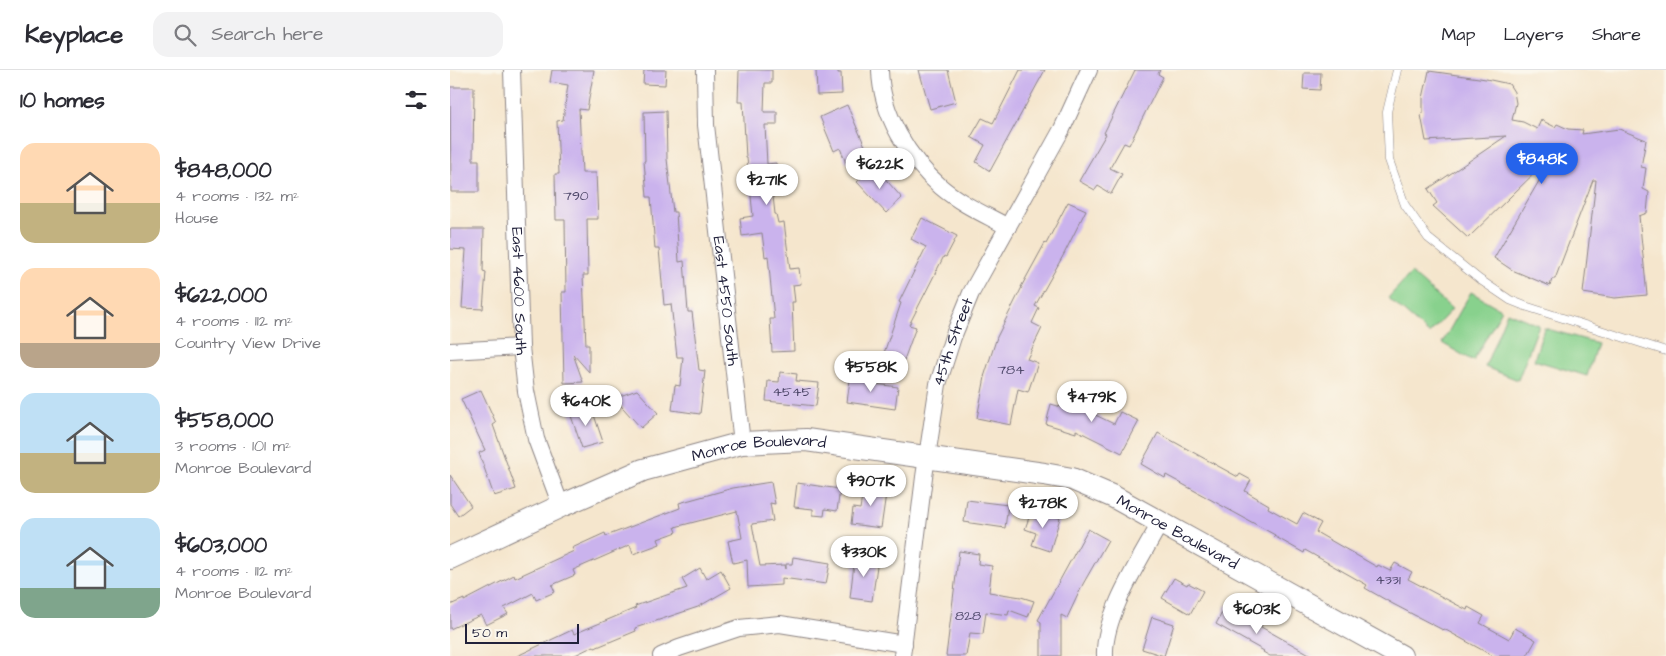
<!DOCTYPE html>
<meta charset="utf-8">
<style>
:root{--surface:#fff;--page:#f2f2f3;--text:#2b2b33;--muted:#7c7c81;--line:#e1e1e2;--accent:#2563eb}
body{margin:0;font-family:"Architects Daughter",sans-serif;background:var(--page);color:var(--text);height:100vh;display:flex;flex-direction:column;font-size:19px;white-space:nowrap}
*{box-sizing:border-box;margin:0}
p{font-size:16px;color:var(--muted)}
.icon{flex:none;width:28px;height:28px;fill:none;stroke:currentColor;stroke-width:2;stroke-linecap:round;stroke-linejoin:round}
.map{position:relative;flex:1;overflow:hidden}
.drawer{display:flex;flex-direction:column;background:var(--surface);width:450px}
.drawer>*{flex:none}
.scale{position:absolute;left:15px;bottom:12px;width:114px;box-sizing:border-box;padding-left:5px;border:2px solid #22223b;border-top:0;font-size:14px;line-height:18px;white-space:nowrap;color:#22223b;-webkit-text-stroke:4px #fbf7ec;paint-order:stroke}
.price{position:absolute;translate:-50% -42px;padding:0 11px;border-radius:18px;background:#fff;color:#222;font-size:16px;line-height:32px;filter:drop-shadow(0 1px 2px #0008)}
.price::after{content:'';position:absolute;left:50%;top:30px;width:15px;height:11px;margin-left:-8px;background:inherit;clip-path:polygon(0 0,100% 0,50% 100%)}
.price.active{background:var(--accent);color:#fff}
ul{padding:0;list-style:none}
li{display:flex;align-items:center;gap:15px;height:125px;padding:0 20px}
li span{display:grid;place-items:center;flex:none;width:140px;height:100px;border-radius:15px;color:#555}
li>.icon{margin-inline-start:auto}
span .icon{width:60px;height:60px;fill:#fffc;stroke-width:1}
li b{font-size:21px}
h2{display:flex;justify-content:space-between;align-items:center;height:60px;padding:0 20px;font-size:21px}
header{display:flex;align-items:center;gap:30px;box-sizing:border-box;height:70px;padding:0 25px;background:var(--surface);border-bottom:1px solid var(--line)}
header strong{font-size:24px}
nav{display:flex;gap:28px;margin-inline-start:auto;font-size:18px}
.search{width:350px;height:45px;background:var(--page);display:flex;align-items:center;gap:12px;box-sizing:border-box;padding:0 18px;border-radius:15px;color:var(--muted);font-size:19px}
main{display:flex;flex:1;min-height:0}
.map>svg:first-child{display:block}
.green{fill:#88d18d;stroke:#557a64}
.building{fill:#cab3ed}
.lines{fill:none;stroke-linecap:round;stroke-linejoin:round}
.lane-casing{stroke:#8c8484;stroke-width:9}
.street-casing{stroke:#8c8484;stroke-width:18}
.secondary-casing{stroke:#8c8484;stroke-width:24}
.lane{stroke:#fff;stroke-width:8}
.street{stroke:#fff;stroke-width:16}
.secondary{stroke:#fff;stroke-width:22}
.labels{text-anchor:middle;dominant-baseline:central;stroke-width:4;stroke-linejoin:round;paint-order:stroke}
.number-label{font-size:14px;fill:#4c4668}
.street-label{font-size:16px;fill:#22223b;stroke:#fbf7ec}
</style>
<header>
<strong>Keyplace</strong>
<div class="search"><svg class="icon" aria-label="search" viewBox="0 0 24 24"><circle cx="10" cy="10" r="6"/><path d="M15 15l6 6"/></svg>Search here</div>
<nav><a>Map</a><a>Layers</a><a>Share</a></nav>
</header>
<main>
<section class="drawer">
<h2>10 homes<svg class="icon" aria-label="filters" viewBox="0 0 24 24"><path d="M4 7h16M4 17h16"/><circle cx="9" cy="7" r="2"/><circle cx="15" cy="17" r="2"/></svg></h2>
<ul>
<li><span style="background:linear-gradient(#ffd9b3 60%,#c2b280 0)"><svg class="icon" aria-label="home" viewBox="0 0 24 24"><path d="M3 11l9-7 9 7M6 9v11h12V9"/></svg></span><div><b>$848,000</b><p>4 rooms · 132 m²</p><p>House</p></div></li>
<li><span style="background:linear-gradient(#ffd9b3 75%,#b9a48a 0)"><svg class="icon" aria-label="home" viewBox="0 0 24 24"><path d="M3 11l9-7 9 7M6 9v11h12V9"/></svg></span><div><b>$622,000</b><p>4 rooms · 112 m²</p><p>Country View Drive</p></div></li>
<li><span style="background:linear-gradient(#bfe0f5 60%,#c2b280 0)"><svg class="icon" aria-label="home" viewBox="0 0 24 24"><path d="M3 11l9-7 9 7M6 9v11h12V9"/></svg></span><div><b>$558,000</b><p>3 rooms · 101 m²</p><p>Monroe Boulevard</p></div></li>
<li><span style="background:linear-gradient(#bfe0f5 70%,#7fa58c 0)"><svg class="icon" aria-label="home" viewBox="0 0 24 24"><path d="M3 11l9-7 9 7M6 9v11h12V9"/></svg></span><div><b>$603,000</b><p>4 rooms · 112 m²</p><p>Monroe Boulevard</p></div></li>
</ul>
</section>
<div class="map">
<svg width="1216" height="586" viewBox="0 0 1216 586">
<rect width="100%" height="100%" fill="#fbf7ec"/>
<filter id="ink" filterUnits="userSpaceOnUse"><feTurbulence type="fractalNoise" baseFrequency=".02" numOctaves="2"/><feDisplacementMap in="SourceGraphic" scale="10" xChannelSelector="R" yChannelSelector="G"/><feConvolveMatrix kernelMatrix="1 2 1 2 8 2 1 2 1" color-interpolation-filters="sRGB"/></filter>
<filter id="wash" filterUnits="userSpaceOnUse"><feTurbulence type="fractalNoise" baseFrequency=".0096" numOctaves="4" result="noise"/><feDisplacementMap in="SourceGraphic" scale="20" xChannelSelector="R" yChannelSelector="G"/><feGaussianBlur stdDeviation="1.12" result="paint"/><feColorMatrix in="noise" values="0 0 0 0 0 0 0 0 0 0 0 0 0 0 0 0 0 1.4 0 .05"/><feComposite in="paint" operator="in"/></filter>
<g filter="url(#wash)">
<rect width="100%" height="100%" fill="#f5e6cd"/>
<!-- green -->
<path class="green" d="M 961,203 L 1002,239 L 979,264 L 938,228 Z
M 1021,222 L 1052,240 L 1023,291 L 992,273 Z
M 1057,242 L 1089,255 L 1068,310 L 1035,297 Z
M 1094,258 L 1147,273 L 1137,306 L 1084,290 Z"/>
<g id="blocks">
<!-- building -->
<path class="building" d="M 102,0 L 144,0 L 137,40 L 129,39 L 132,103 L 146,103 L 148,149 L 137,149 L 138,205 L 133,205 L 136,275 L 139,275 L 139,302 L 123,284 L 133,312 L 114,313 L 112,222 L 116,222 L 115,150 L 106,150 L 105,104 L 109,104 L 107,51 L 113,50 L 118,15 L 100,12 Z
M 194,0 L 216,0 L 215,15 L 193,14 Z
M 289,0 L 322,0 L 322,13 L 315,13 L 314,42 L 327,42 L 327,55 L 315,55 L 317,94 L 326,93 L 327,108 L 321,108 L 325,144 L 326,144 L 328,153 L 334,152 L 340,199 L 349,198 L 351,214 L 343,215 L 345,232 L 342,232 L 344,281 L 322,282 L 320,249 L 324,249 L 318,186 L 315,187 L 312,163 L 292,166 L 290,148 L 303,146 L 297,88 L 296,88 L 293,32 L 288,32 Z
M 366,0 L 388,0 L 388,3 L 391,3 L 392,24 L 367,25 Z
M 469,0 L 498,0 L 506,32 L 480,39 Z
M 570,0 L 595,0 L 540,101 L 526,92 L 535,75 L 521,67 L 532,48 L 543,53 Z
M 685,0 L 710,0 L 708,4 L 713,7 L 679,75 L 674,73 L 660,98 L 672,104 L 661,124 L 648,116 L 645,120 L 629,111 L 656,64 L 654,63 Z
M 979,1 L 1036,9 L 1059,14 L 1064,22 L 1066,33 L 1062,50 L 1073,52 L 1087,59 L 1091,50 L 1105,57 L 1107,54 L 1118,59 L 1133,60 L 1132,64 L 1169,59 L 1196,70 L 1191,97 L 1196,98 L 1193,119 L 1199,122 L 1197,143 L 1189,146 L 1197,225 L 1165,228 L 1133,223 L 1146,110 L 1143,110 L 1105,209 L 1102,209 L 1100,216 L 1062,200 L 1044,188 L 1103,87 L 1102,86 L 1018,168 L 983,136 L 987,133 L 978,119 L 1056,66 L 976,71 L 971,45 L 973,43 L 973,28 Z
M 854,3 L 871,3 L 870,20 L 853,19 Z
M 0,17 L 24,17 L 23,90 L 29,90 L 29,122 L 1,122 Z
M 397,35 L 418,83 L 396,93 L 390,78 L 384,81 L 370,47 Z
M 216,41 L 217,89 L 223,142 L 226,142 L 229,192 L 234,191 L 238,242 L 242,242 L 249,300 L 255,301 L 250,344 L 222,340 L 225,315 L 230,316 L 233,287 L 227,287 L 221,234 L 214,235 L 209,179 L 205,179 L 201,127 L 197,127 L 194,91 L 195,91 L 194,42 Z
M 424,96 L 452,128 L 436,143 L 407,112 Z
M 618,132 L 636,140 L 614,184 L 585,236 L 589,238 L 582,253 L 592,258 L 577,289 L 588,293 L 578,322 L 568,319 L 561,355 L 527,348 L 535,307 L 534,307 L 547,267 L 572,217 L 571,217 L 595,173 L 596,174 Z
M 472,148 L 507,166 L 496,187 L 494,186 L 459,255 L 466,257 L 454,290 L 434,283 L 451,233 L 449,232 L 476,177 L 461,169 Z
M 0,159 L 34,159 L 33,201 L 36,202 L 33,239 L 12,238 L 16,180 L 0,179 Z
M 330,302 L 347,304 L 346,311 L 369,313 L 366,336 L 316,331 L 318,311 L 329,312 Z
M 401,302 L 419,305 L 417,313 L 448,317 L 445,339 L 397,332 Z
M 31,320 L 46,353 L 43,355 L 66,419 L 44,426 L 29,383 L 35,380 L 11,329 Z
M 187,320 L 208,343 L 191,358 L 164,328 Z
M 615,322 L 636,328 L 633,339 L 664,354 L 670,342 L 689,351 L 672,383 L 626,360 L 626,363 L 596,354 L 601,334 L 611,337 Z
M 140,336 L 140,341 L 142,339 L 153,372 L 132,378 L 120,343 Z
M 708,363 L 788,407 L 790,404 L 801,410 L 795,421 L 819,435 L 818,438 L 847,454 L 853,443 L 871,453 L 866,462 L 927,497 L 928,495 L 940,501 L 945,493 L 962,502 L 958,509 L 1017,540 L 1018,537 L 1034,546 L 1030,553 L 1059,569 L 1065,558 L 1086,570 L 1077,586 L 1043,586 L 994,559 L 993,560 L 943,534 L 915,518 L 917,515 L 855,480 L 854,483 L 824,466 L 825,465 L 716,405 L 715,408 L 691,394 Z
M 0,405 L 21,436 L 8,446 L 0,434 Z
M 321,412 L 325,434 L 320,433 L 323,451 L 302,454 L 310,496 L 335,495 L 336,499 L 336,494 L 342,494 L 343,487 L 380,493 L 376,514 L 332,508 L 332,515 L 298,517 L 297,490 L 283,493 L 278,471 L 292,468 L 287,441 L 225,457 L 227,462 L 208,469 L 210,474 L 183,484 L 180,475 L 123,500 L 125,505 L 102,515 L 105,522 L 86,530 L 83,523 L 54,538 L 58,544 L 36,555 L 31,545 L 0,559 L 0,535 L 14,529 L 14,531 L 64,505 L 65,508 L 124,481 L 122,478 L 155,463 L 156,466 L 230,438 L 229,433 L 283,418 Z
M 347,413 L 390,419 L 387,441 L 375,439 L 374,446 L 363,445 L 363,439 L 344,437 Z
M 414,414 L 437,417 L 431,458 L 401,454 L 403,438 L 410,439 Z
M 517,430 L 558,435 L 555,458 L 514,452 Z
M 582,439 L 610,448 L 600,481 L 582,475 L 586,463 L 575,459 Z
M 638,459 L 658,470 L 633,514 L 617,548 L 611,545 L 611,586 L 591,586 L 591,552 L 588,550 Z
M 509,481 L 529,484 L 528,494 L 542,496 L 539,522 L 571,527 L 584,531 L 578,547 L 559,540 L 558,545 L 536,542 L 533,564 L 520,563 L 516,586 L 496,586 Z
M 405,485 L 428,489 L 422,531 L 400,528 Z
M 250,498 L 256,509 L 271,500 L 281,518 L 248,537 L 185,558 L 186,561 L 145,578 L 144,576 L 123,586 L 67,586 L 122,560 L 124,564 L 186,538 L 185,536 L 237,518 L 232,509 Z
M 724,508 L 737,515 L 738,513 L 753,521 L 740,544 L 712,528 Z
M 776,535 L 812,555 L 811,557 L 863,586 L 820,586 L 813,582 L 814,581 L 766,554 Z
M 702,547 L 724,554 L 714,586 L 692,579 Z"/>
</g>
</g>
<g filter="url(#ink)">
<use href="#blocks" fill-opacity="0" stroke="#8c8484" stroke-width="1"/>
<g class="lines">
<!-- lane casing -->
<g class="lane-casing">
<path id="lane" d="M 947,0 L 937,42 L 939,90 L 955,135 L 978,168 L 1029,209 L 1060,230 L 1075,236 L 1216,281"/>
</g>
<!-- street casing -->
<g class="street-casing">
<g id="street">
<path id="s1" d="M 62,0 L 71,277 L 76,321 L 86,369 L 111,436"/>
<path id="s2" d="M 255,0 L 256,55 L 292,373"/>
<path d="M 430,0 C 431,44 459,89 491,117 C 511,134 536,145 558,157"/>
<path d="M 0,281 L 71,277"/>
<path d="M 211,586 L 229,578 L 289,558 L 330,554 L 454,574"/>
<path id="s3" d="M 452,586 L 474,407 L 488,314 L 503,267 L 521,223 L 612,59 L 639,0"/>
<path d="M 655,586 C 653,545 691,489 710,453"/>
</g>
</g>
<!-- secondary casing -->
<g class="secondary-casing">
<g id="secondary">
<path id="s4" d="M 0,488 L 111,436 L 193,400 L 292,373 L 356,370 L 594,404 L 622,409 L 664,427 L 951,586"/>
</g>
</g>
<!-- lane -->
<use href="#lane" class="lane"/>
<!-- street -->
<use href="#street" class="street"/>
<!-- secondary -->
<use href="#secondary" class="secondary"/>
</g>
</g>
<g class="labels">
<!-- number labels -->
<g class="number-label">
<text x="126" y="126">790</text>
<text x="561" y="300">784</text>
<text x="342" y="322">4545</text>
<text x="938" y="510">4331</text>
<text x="518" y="546">828</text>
</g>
<!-- street labels -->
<g class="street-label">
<text stroke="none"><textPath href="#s1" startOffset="221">East 4600 South</textPath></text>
<text stroke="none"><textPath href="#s2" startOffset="232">East 4550 South</textPath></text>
<text stroke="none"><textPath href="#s3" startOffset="319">45th Street</textPath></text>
<text stroke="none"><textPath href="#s4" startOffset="331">Monroe Boulevard</textPath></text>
<text stroke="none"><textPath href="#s4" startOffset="766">Monroe Boulevard</textPath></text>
</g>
</g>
</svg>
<div class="scale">50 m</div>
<b class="price active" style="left:1092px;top:115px">$848K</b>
<b class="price" style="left:430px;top:120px">$622K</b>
<b class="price" style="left:317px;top:136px">$271K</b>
<b class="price" style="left:421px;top:323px">$558K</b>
<b class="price" style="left:642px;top:353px">$479K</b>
<b class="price" style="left:136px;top:357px">$640K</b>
<b class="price" style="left:421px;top:437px">$907K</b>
<b class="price" style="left:593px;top:459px">$278K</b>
<b class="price" style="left:414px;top:508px">$330K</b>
<b class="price" style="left:807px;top:565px">$603K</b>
</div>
</main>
